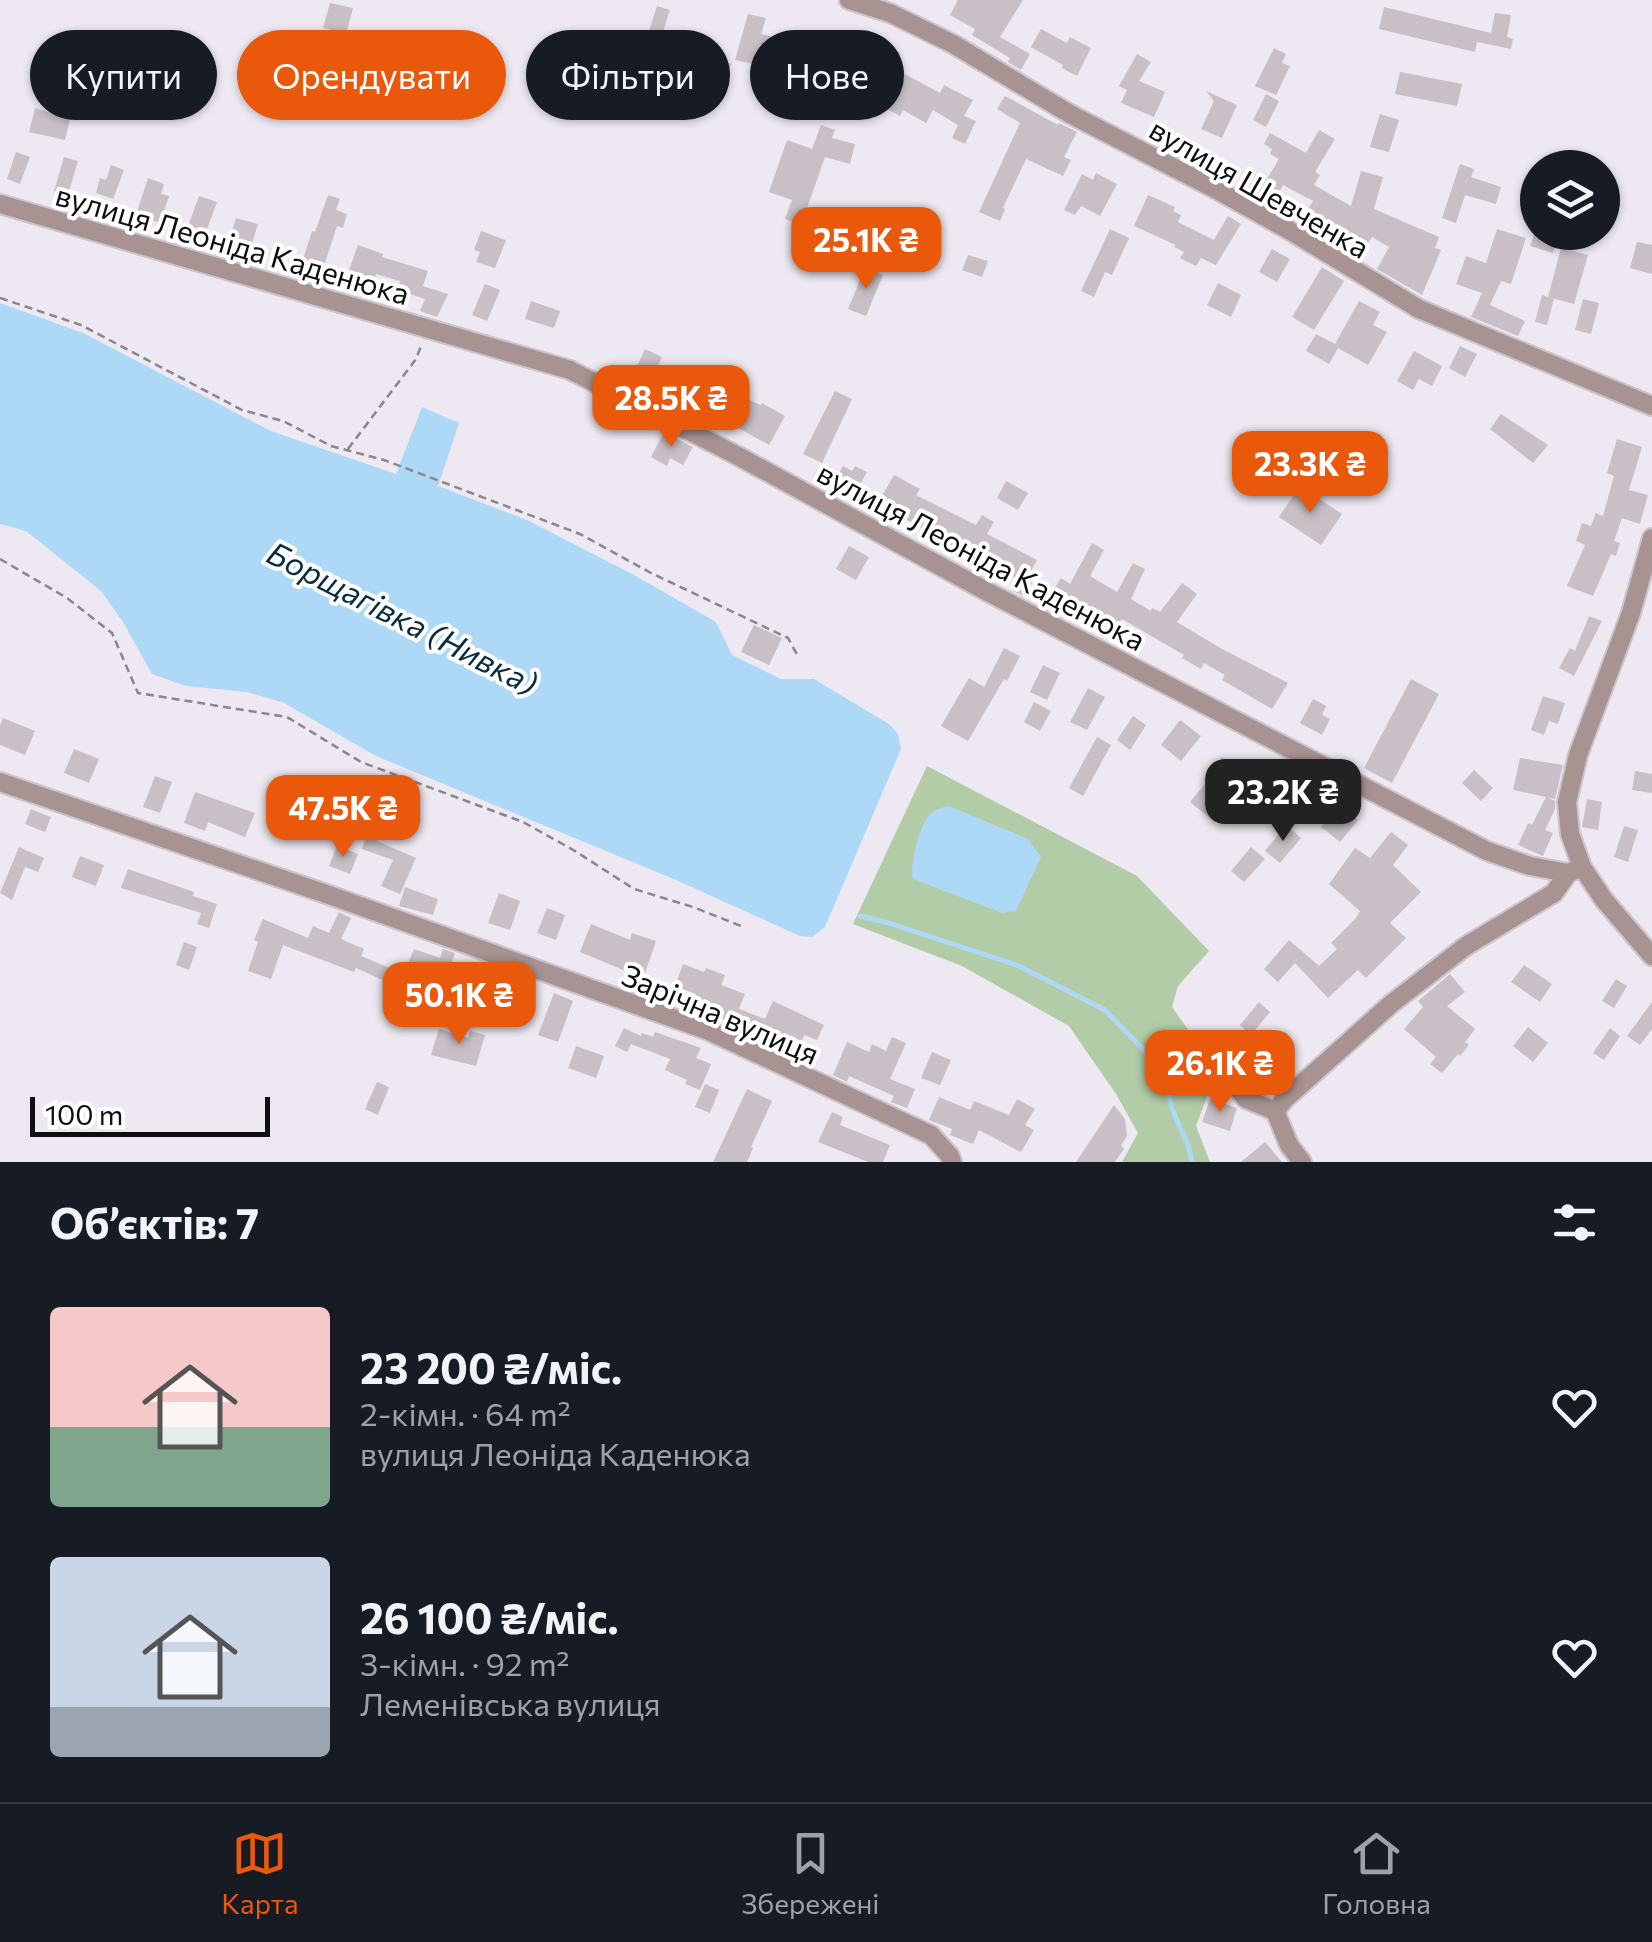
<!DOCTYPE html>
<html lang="uk">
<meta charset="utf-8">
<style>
:root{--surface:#171b24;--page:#242831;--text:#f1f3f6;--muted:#9ea1a6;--line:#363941;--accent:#ea580c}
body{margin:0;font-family:Commissioner,sans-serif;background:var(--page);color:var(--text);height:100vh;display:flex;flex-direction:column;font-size:38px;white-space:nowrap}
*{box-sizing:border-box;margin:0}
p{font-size:32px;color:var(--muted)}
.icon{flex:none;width:55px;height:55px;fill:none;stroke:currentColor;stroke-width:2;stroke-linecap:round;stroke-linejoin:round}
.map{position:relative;height:1162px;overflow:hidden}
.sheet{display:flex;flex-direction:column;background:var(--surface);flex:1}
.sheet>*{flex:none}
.guide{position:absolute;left:30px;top:30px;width:1000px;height:90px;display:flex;gap:20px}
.controls{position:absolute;left:1520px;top:150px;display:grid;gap:20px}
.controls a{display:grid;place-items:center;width:100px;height:100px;border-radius:50%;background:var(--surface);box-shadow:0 2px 8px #0004;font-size:50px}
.scale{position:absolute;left:30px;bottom:25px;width:240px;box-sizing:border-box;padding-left:10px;border:5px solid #0f0e10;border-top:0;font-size:28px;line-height:35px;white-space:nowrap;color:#0f0e10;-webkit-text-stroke:8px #fff;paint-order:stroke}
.price{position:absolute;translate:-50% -85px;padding:0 22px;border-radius:20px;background:var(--accent);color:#fff;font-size:32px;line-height:65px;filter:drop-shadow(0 2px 5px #0008)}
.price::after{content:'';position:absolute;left:50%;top:60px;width:30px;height:22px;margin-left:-15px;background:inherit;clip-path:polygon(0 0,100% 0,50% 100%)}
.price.active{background:#222;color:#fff}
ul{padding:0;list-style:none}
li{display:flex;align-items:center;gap:30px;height:250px;padding:0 50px}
li span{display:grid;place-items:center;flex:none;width:280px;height:200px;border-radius:10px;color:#555}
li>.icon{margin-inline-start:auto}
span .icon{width:120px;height:120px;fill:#fffc;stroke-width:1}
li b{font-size:42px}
h2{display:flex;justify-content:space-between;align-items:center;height:120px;padding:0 50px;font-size:42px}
.tag{padding:0 35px;border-radius:45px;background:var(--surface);box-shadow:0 2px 8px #0004;font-size:35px;line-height:90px}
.tag.active{background:var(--accent);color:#fff}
.menu{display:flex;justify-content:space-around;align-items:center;height:140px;border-top:2px solid var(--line);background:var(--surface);font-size:28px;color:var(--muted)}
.menu a{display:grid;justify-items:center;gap:5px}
.menu .active{color:var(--accent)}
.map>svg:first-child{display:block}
.green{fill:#b1cca7}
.water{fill:#aed9f6}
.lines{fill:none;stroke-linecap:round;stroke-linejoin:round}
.stream{stroke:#aed9f6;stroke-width:5}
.building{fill:#c8c0c6}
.minor-casing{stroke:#c9c5cd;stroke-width:22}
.path{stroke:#89868c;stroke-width:2.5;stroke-dasharray:8 5;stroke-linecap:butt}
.minor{stroke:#a99392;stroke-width:18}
.labels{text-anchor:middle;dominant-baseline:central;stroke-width:8;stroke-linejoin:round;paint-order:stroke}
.street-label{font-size:30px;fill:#0f0e10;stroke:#fff}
.water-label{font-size:32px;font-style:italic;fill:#082d41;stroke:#fff}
</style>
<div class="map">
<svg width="1652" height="1162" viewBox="0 0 1652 1162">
<rect width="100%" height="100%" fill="#ede8f1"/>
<!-- green -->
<path class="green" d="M 927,766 L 1137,876 L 1209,951 L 1178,986 L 1172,1007 L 1217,1070 L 1196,1126 L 1210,1162 L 1122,1162 L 1138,1133 L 1116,1094 L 1069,1026 L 962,966 L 853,924 Z"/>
<!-- water -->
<path class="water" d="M 0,303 L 83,333 L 271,431 L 396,474 L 422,407 L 459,423 L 438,486 L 527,520 L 634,575 L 716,622 L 732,655 L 781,679 L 814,679 L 889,724 L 898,734 L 901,749 L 825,927 L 812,937 L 800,936 L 676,880 L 376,756 L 284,703 L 247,692 L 186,686 L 152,674 L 123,622 L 101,591 L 26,531 L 0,524 Z
M 949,806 L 1028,839 L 1041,857 L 1016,911 L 1002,913 L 913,879 C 909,866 919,829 928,817 C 933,809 941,808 949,806 Z"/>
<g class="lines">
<!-- stream -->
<path class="stream" d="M 860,916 L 889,923 L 1019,966 L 1105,1010 L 1165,1072 L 1172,1109 L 1188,1145 L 1192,1162"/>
</g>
<!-- building -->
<path class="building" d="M 958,0 L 1023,0 L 1000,37 L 1030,54 L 1021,70 L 1008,62 L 1010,58 L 972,35 L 975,29 L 950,15 Z
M 330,3 L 353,8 L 346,34 L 323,28 Z
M 657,6 L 670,10 L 659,44 L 646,40 Z
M 1384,7 L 1491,33 L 1495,13 L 1511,15 L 1507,37 L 1513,39 L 1511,49 L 1477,42 L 1475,52 L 1379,29 Z
M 748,14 L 766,18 L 761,34 L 778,38 L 771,63 L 754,59 L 753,64 L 735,60 Z
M 1041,29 L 1067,43 L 1070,37 L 1091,48 L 1077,76 L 1062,68 L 1063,65 L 1031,47 Z
M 823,33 L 851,43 L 853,39 L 883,51 L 887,45 L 900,53 L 892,67 L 940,93 L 944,85 L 973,100 L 964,116 L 976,121 L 965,144 L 952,138 L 958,125 L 933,110 L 926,123 L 903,110 L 900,116 L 880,105 L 890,88 L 869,77 L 875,67 L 838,52 L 814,119 L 798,112 L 813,76 L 808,74 Z
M 1274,48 L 1286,54 L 1282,63 L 1290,66 L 1276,95 L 1255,86 Z
M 1137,54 L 1151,62 L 1139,81 L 1165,92 L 1154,117 L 1121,103 L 1127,90 L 1119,86 Z
M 714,58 L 731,64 L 715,104 L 657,87 L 660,76 L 687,82 L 689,74 L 706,80 Z
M 1400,72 L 1462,84 L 1457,106 L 1395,94 Z
M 1206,91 L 1237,105 L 1222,138 L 1201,129 L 1214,101 Z
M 1266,94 L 1279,101 L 1266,127 L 1253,120 Z
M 1005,96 L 1058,125 L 1059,123 L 1077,132 L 1064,157 L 1071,160 L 1063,176 L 1026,159 L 1003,208 L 1005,209 L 1000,221 L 979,212 L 1020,123 L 997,109 Z
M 35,108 L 70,119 L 65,140 L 29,132 Z
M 1380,114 L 1399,120 L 1389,152 L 1370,147 Z
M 821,125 L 835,130 L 832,138 L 855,144 L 850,164 L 825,157 L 801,225 L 785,219 L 792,200 L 769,192 L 787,140 L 812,149 Z
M 1319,130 L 1335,139 L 1315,172 L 1320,175 L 1314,185 L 1351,206 L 1361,171 L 1383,177 L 1374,209 L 1439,237 L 1435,248 L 1441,250 L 1422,295 L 1377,269 L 1389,247 L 1372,237 L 1363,250 L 1338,237 L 1340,235 L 1305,215 L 1313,201 L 1283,185 L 1273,203 L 1242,185 L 1249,170 L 1267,179 L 1279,159 L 1270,154 L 1272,149 L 1264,144 L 1270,133 L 1306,153 Z
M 16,152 L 30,157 L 20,184 L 7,179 Z
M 64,157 L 78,161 L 68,195 L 54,191 Z
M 1460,164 L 1474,169 L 1471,177 L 1501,187 L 1496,204 L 1465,195 L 1456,223 L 1442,218 Z
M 111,165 L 124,170 L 113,199 L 96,193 L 100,178 L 106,180 Z
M 1096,173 L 1117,184 L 1100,216 L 1081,206 L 1075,215 L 1064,210 L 1082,174 L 1093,180 Z
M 148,178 L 164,184 L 161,194 L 169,196 L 160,223 L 136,215 Z
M 328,195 L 340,199 L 336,210 L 347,214 L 343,228 L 337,226 L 322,272 L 301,265 L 312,231 L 315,232 Z
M 1148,195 L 1175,207 L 1173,211 L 1181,215 L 1178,222 L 1214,240 L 1228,216 L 1241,224 L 1216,265 L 1201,258 L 1196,266 L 1180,258 L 1184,252 L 1174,247 L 1176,245 L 1134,226 Z
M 199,196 L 217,202 L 205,235 L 187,229 Z
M 236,218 L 258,224 L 250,250 L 228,244 Z
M 1110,229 L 1129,238 L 1112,275 L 1105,272 L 1094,297 L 1081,291 Z
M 1497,229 L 1526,238 L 1511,284 L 1501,281 L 1490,305 L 1525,321 L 1518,336 L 1471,317 L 1482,293 L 1456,284 L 1466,256 L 1486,263 Z
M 481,231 L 506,240 L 495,268 L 476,262 L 480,252 L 474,250 Z
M 1535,232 L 1559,232 L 1553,253 L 1530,246 Z
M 1637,242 L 1652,245 L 1652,274 L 1630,268 Z
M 358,245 L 383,254 L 382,257 L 428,271 L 423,286 L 448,294 L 437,317 L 420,311 L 425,299 L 398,290 L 400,281 L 376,274 L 374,282 L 348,273 Z
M 1561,248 L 1588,255 L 1574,304 L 1548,297 Z
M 1272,249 L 1290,259 L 1277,282 L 1259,272 Z
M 968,255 L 988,261 L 982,277 L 962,270 Z
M 1322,267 L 1344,281 L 1314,330 L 1292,317 Z
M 865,268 L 883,275 L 866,316 L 848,309 Z
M 1218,283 L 1241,295 L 1231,317 L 1207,305 Z
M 485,284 L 500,290 L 487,321 L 472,315 Z
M 1542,295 L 1554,299 L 1547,325 L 1535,322 Z
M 1583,299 L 1599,303 L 1591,334 L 1575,330 Z
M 531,301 L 560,311 L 554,328 L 525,319 Z
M 1359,301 L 1380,312 L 1373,325 L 1387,332 L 1368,365 L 1338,348 L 1329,364 L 1306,351 L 1316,334 L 1335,344 Z
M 1460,346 L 1477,354 L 1465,377 L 1449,368 Z
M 645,349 L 662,357 L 650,381 L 634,373 Z
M 1414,351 L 1442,366 L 1432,386 L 1419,379 L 1413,390 L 1397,381 Z
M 684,367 L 705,379 L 704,381 L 761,405 L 762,403 L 785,416 L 769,445 L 733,425 L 732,426 L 694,409 L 668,395 Z
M 835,391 L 852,399 L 822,463 L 803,454 Z
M 1501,414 L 1548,445 L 1533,463 L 1490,429 Z
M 664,432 L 693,447 L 683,465 L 670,458 L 667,466 L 651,457 Z
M 1617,439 L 1642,447 L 1629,490 L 1648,495 L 1640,524 L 1622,518 L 1614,541 L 1620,543 L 1616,556 L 1611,554 L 1593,596 L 1567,586 L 1585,545 L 1576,541 L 1582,523 L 1591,526 L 1596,513 L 1603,516 L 1614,476 L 1607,473 Z
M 843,466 L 852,471 L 855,466 L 867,472 L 855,494 L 843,487 L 845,483 L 836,478 Z
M 894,475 L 920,489 L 916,495 L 976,525 L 982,515 L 994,522 L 987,534 L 1037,560 L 1026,580 L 1032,583 L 1025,597 L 1011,590 L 1017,579 L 982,560 L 981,562 L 878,503 Z
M 1006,481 L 1028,493 L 1018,510 L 997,498 Z
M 1300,486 L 1342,514 L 1321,545 L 1279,517 Z
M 1092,543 L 1104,550 L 1090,576 L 1117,592 L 1133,563 L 1145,569 L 1131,599 L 1151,611 L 1152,608 L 1160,612 L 1182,583 L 1197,594 L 1177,622 L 1222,649 L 1288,683 L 1272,709 L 1222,680 L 1225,675 L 1204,663 L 1201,669 L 1182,658 L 1184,655 L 1122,619 L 1116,629 L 1076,606 L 1074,609 L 1050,595 L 1061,578 L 1070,584 Z
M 849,546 L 869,557 L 856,580 L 836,569 Z
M 1589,616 L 1602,621 L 1574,676 L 1559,668 L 1570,648 L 1575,651 Z
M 754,625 L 782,638 L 769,665 L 741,652 Z
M 1004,648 L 1020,656 L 1007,681 L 1004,679 L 968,741 L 941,726 L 969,678 L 984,687 Z
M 1043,665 L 1060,673 L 1047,700 L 1030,692 Z
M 1411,679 L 1439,694 L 1392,783 L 1364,768 Z
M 1088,688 L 1105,697 L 1087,730 L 1070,722 Z
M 1543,696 L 1565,703 L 1558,724 L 1549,721 L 1544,735 L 1531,730 Z
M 1313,699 L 1326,706 L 1322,715 L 1330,719 L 1322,735 L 1300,723 Z
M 1034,702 L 1051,711 L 1040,731 L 1024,722 Z
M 1133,716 L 1146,725 L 1130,750 L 1117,740 Z
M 3,718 L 35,731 L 25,755 L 0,745 L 0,726 Z
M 1180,720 L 1201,736 L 1181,761 L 1161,745 Z
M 1097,737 L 1111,745 L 1083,796 L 1069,788 Z
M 74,749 L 99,759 L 89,783 L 64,773 Z
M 1222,757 L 1251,780 L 1246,786 L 1251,789 L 1246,795 L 1251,799 L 1236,818 L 1225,809 L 1215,822 L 1190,802 L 1209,779 L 1206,777 Z
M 1520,758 L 1563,765 L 1555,799 L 1547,797 L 1555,801 L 1555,809 L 1545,830 L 1553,833 L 1543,856 L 1518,845 L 1528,823 L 1532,825 L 1546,797 L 1513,790 Z
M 1474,770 L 1493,788 L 1481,801 L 1462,783 Z
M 1635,771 L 1652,774 L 1652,793 L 1632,790 Z
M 155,776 L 172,782 L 160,813 L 143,807 Z
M 195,792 L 255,813 L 245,837 L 208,822 L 205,831 L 184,823 Z
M 1587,799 L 1602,802 L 1598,830 L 1582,827 Z
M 315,801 L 331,808 L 321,832 L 305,825 Z
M 1340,805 L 1358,820 L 1340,842 L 1321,827 Z
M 31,809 L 51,817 L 45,832 L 25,824 Z
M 1286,825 L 1301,838 L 1280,863 L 1265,851 Z
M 1624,826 L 1638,830 L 1628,862 L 1614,857 Z
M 1391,832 L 1408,845 L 1393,865 L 1421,892 L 1390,923 L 1406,938 L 1366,978 L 1358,970 L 1328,998 L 1295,963 L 1278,982 L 1264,969 L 1289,940 L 1319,966 L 1337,949 L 1331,943 L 1356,918 L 1360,911 L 1329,884 L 1355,848 L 1370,858 Z
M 366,836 L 416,858 L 400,894 L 381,886 L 393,860 L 362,849 Z
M 337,846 L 358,854 L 350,874 L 329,866 Z
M 19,847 L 44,858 L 38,872 L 25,867 L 12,900 L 0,893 Z
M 1251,847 L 1265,859 L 1244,882 L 1231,871 Z
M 80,856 L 104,865 L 96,886 L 72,877 Z
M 128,869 L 194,892 L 193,896 L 217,904 L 209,928 L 197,924 L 201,913 L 121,888 Z
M 405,887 L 438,899 L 433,915 L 399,906 Z
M 499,893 L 520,901 L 510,930 L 488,923 Z
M 547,908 L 565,915 L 556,940 L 537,933 Z
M 339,912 L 351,918 L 341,939 L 364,949 L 361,956 L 392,969 L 387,982 L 356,968 L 354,972 L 283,945 L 271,979 L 248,971 L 258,942 L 254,940 L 263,919 L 308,938 L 313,926 L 329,933 Z
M 591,924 L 630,940 L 632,933 L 656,941 L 645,973 L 630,967 L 628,972 L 580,952 Z
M 184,942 L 197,947 L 189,970 L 176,965 Z
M 414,949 L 440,958 L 443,949 L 455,953 L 445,982 L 406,968 Z
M 683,964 L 704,972 L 706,968 L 725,975 L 721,985 L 745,994 L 739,1009 L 765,1019 L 773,1001 L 824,1025 L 817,1040 L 804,1035 L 802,1041 L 789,1036 L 788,1038 L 784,1037 L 780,1046 L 756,1035 L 755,1039 L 738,1031 L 740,1025 L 691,1008 L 696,994 L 675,986 Z
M 1524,965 L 1552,984 L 1540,1002 L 1511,982 Z
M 1450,974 L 1465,992 L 1447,1006 L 1475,1029 L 1465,1042 L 1469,1045 L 1460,1056 L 1458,1054 L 1442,1073 L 1430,1064 L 1436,1057 L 1404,1029 L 1423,1007 L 1418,1001 Z
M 1616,979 L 1627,986 L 1614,1008 L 1602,1001 Z
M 554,993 L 573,1001 L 558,1042 L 538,1035 Z
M 1259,1002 L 1270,1012 L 1251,1035 L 1240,1025 Z
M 1652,1002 L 1652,1029 L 1640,1045 L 1627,1036 Z
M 1528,1027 L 1548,1043 L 1533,1062 L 1513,1046 Z
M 624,1028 L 641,1036 L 642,1033 L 653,1037 L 655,1032 L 701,1048 L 696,1058 L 711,1064 L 700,1090 L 685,1084 L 687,1080 L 665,1070 L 670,1059 L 631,1044 L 627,1052 L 615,1046 Z
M 1610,1028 L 1620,1036 L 1604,1060 L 1593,1053 Z
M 439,1029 L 468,1038 L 470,1031 L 485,1035 L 476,1066 L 431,1055 Z
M 892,1037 L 906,1043 L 890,1079 L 915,1089 L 907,1108 L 891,1102 L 894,1096 L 849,1076 L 847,1082 L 833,1075 L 847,1042 L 869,1052 L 872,1044 L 886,1051 Z
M 576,1046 L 604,1056 L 596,1078 L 568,1068 Z
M 932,1052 L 951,1060 L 940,1085 L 921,1078 Z
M 377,1082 L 389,1087 L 378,1115 L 365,1109 Z
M 705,1084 L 719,1090 L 710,1113 L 695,1107 Z
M 747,1089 L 772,1101 L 751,1147 L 753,1148 L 747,1162 L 713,1162 Z
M 939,1097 L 970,1110 L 974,1101 L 1009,1115 L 1017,1099 L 1035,1109 L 1025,1125 L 1034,1130 L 1021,1152 L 979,1130 L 973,1144 L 950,1135 L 952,1129 L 929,1120 Z
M 1210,1099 L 1237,1108 L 1230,1131 L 1202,1122 Z
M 1114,1105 L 1125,1119 L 1127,1136 L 1121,1145 L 1124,1149 L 1115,1162 L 1076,1162 Z
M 832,1112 L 843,1117 L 840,1125 L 890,1145 L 883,1162 L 868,1162 L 818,1142 Z
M 1265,1142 L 1282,1162 L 1241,1162 Z"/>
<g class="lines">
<!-- minor casing -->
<g class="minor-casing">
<path id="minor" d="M 849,0 L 890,13 L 953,44 L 1070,114 L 1217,190 L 1294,233 L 1419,309 L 1652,406
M 0,204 L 570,370 L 738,456 L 986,591 L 1487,851 L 1530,866 L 1568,873 L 1582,867
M 1652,538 L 1631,613 L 1578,755 L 1567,802 L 1570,834 L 1582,867 L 1604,900 L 1652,956
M 0,782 L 332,896 L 709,1031 L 931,1135 L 950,1156 L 952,1162
M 1202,1041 L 1246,1099 L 1275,1111
M 1275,1111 L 1285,1099 L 1391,1004 L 1466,946 L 1554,893 L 1568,873
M 1275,1111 L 1289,1145 L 1302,1162"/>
</g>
<!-- path -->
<path class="path" d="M 0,298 L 81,325 L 242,410 L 283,421 L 331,446 L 384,460 L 580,534 L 651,573 L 788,638 L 799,658
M 348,449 L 416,359 L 421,346
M 0,559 L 67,598 L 112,633 L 138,693 L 287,717 L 361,762 L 523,822 L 575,851 L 634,889 L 693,907 L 741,926"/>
<!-- minor -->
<use href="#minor" class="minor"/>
</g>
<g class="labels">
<!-- street labels -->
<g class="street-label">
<text transform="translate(1260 187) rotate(30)">вулиця Шевченка</text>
<text transform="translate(233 243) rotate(16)">вулиця Леоніда Каденюка</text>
<text transform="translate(982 555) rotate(28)">вулиця Леоніда Каденюка</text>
<text transform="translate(721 1013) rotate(23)">Зарічна вулиця</text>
</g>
<!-- water labels -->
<g class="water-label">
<text transform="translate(403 617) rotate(27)">Борщагівка (Нивка)</text>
</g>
</g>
</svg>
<div class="controls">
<a><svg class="icon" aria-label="layers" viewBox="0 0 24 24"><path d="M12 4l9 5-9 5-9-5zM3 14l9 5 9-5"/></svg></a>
</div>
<div class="scale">100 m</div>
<b class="price" style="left:866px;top:292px">25.1K ₴</b>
<b class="price" style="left:671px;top:450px">28.5K ₴</b>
<b class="price" style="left:1310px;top:516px">23.3K ₴</b>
<b class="price active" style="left:1283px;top:844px">23.2K ₴</b>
<b class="price" style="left:343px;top:860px">47.5K ₴</b>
<b class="price" style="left:459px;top:1047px">50.1K ₴</b>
<b class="price" style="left:1220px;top:1115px">26.1K ₴</b>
<div class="guide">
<a class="tag">Купити</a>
<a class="tag active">Орендувати</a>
<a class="tag">Фільтри</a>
<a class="tag">Нове</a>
</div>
</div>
<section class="sheet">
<h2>Об’єктів: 7<svg class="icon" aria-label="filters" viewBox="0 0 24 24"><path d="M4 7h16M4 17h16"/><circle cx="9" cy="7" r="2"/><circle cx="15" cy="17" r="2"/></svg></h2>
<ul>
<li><span style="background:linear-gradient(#f6c9c9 60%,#7fa58c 0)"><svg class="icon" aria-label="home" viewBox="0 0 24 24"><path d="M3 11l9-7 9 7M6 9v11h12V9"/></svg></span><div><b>23 200 ₴/міс.</b><p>2-кімн. · 64 m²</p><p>вулиця Леоніда Каденюка</p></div><svg class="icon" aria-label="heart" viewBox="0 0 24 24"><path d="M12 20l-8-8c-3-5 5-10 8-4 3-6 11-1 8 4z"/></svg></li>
<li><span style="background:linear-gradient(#c9d6e8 75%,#9aa5b1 0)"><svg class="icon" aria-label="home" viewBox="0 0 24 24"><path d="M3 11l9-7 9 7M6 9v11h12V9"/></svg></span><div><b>26 100 ₴/міс.</b><p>3-кімн. · 92 m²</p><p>Леменівська вулиця</p></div><svg class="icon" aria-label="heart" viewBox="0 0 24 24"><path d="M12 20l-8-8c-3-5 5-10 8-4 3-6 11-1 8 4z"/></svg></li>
</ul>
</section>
<nav class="menu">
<a class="active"><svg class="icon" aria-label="map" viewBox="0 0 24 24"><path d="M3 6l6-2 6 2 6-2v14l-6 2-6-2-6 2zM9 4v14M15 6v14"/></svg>Карта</a>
<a><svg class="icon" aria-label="saved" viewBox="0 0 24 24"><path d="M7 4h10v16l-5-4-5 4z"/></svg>Збережені</a>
<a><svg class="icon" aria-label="home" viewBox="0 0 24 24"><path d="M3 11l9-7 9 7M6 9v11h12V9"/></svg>Головна</a>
</nav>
